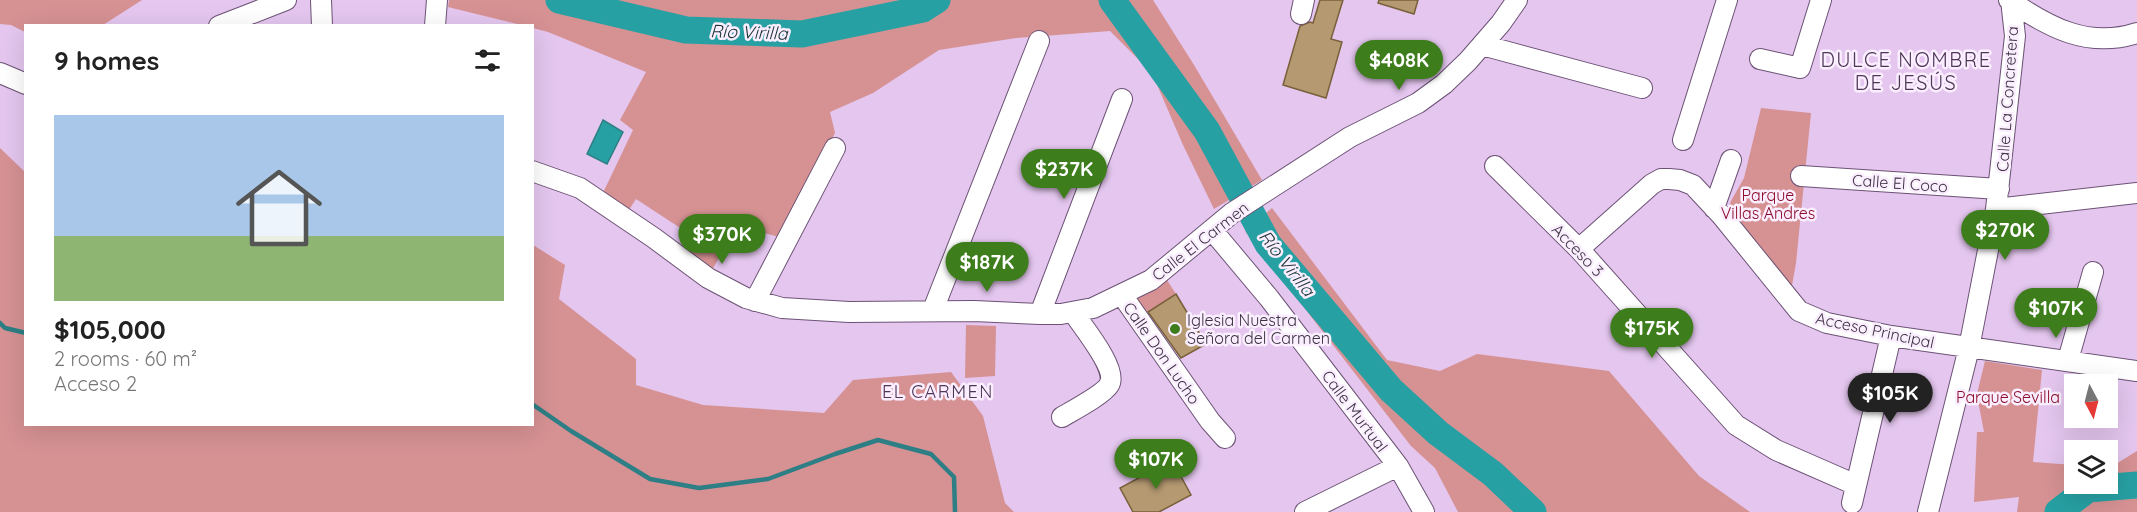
<!DOCTYPE html>
<meta charset="utf-8">
<style>
:root{--surface:#fff;--page:#f6f6f6;--text:#222;--muted:#767676;--line:#e0e0e0;--accent:#3d7d1c}
body{margin:0;font-family:Quicksand,sans-serif;background:var(--page);color:var(--text);height:100vh;display:flex;flex-direction:column;font-size:22px;white-space:nowrap}
*{box-sizing:border-box;margin:0}
p{font-size:20px;color:var(--muted)}
.icon{flex:none;width:33px;height:33px;fill:none;stroke:currentColor;stroke-width:2;stroke-linecap:round;stroke-linejoin:round}
.map{position:relative;flex:1;overflow:hidden}
.sheet{position:absolute;left:24px;top:24px;width:510px;height:402px;display:flex;flex-direction:column;background:var(--surface);border-radius:0px;box-shadow:0 6px 24px #0002}
.sheet>*{flex:none}
.needle{width:39px;rotate:173deg}
.fabs{position:absolute;left:2064px;top:374px;display:grid;gap:12px}
.fabs a{display:grid;place-items:center;width:54px;height:54px;border-radius:0px;background:var(--surface);box-shadow:0 6px 24px #0002;font-size:30px}
.price{position:absolute;translate:-50% -51px;padding:0 14px;border-radius:21px;background:var(--accent);color:#fff;font-size:20px;line-height:39px;filter:drop-shadow(0 2px 3px #0008)}
.price::after{content:'';position:absolute;left:50%;top:36px;width:18px;height:14px;margin-left:-9px;background:inherit;clip-path:polygon(0 0,100% 0,50% 100%)}
.price.on{background:#222;color:#fff}
ul{padding:0;list-style:none}
li{display:grid;align-content:center;gap:12px;height:318px;padding:0 30px}
li+li{border-top:2px solid var(--line)}
li span{display:grid;place-items:center;height:186px;border-radius:0px;color:#555}
li>.icon{margin-inline-start:auto}
span .icon{width:108px;height:108px;fill:#fffc;stroke-width:1}
li b{font-size:26px}
h2{display:flex;justify-content:space-between;align-items:center;height:72px;padding:0 30px;font-size:26px}
.map>svg:first-child{display:block}
.green{fill:#d69193}
.water{fill:#27a0a3;stroke:#2d7f85;stroke-width:1.5}
.lines{fill:none;stroke-linecap:round;stroke-linejoin:round}
.stream{stroke:#2d7f85;stroke-width:4.5}
.river{stroke:#27a0a3;stroke-width:27}
.building{fill:#b49971;stroke:#79603a;stroke-width:1.5}
.minor-casing{stroke:#6c5275;stroke-width:22}
.minor{stroke:#fff;stroke-width:20}
.poi-dot{fill:#3d7d1c;stroke:#faeeff;stroke-width:2}
.labels{text-anchor:middle;dominant-baseline:central;stroke-width:5;stroke-linejoin:round;paint-order:stroke}
.street-label{font-size:16px;fill:#3c3140;stroke:#faeeff}
.park-label{font-size:16px;fill:#8b0c29;stroke:#faeeff}
.poi-label{font-size:16px;fill:#3c3140;stroke:#faeeff;text-anchor:start}
.water-label{font-size:18px;font-style:italic;fill:#173131;stroke:#faeeff}
.neighbourhood-label{font-size:18px;letter-spacing:1.5px;fill:#4f3657;stroke:#faeeff}
.quarter-label{font-size:20px;letter-spacing:1.5px;fill:#4f3657;stroke:#faeeff}
</style>
<div class="map">
<svg width="2137" height="512" viewBox="0 0 2137 512">
<rect width="100%" height="100%" fill="#e4c6ee"/>
<!-- green -->
<path class="green" d="M 0,0 L 142,0 L 103,25 L 26,26 L 25,32 L 11,25 L 0,24 Z
M 449,0 L 1153,0 L 1194,65 L 1262,180 L 1214,209 L 1183,145 L 1152,73 L 1110,31 L 1016,38 L 939,50 L 873,93 L 830,112 L 835,133 L 782,238 L 737,225 L 711,272 L 683,252 L 691,235 L 636,199 L 627,213 L 601,197 L 633,130 L 620,120 L 646,72 L 548,32 L 533,28 L 532,26 L 521,25 L 448,7 Z
M 1761,108 L 1811,113 L 1796,263 L 1791,291 L 1731,217 L 1729,208 L 1731,201 L 1744,178 Z
M 0,148 L 25,172 L 26,424 L 532,424 L 533,245 L 565,265 L 559,299 L 636,359 L 636,385 L 703,405 L 824,413 L 853,380 L 951,372 L 983,416 L 1005,503 L 1014,512 L 0,512 Z
M 1272,208 L 1387,360 L 1440,371 L 1477,354 L 1609,371 L 1699,476 L 1750,512 L 1458,512 L 1435,468 L 1411,446 L 1245,231 Z
M 1165,277 L 1176,294 L 1143,315 L 1132,298 Z
M 966,325 L 996,326 L 995,376 L 965,378 Z
M 1985,361 L 2042,370 L 2033,462 L 2074,465 L 2074,483 L 2108,483 L 2108,467 L 2111,467 L 2137,451 L 2137,512 L 2017,512 L 2019,497 L 1974,502 L 1977,432 L 1984,432 L 1979,406 L 1975,402 Z"/>
<!-- water -->
<path class="water" d="M 603,120 L 623,132 L 607,164 L 587,154 Z"/>
<g class="lines">
<!-- stream -->
<path class="stream" d="M 0,323 L 5,328 L 26,333
M 532,404 L 571,431 L 650,479 L 699,488 L 768,479 L 835,454 L 878,440 L 931,454 L 954,477 L 955,512"/>
<!-- river -->
<path class="river" d="M 559,0 L 686,30 L 802,34 L 923,9 L 937,0
M 1112,0 L 1207,131 L 1268,244 L 1391,390 L 1438,433 L 1493,474 L 1533,512
M 2058,512 L 2088,489 L 2137,485"/>
</g>
<!-- building -->
<path class="building" d="M 1320,0 L 1343,0 L 1331,39 L 1342,42 L 1326,98 L 1283,85 L 1300,26 L 1310,22 L 1313,23 Z
M 1379,0 L 1418,0 L 1414,14 L 1378,3 Z
M 1176,294 L 1206,344 L 1181,358 L 1148,312 Z
M 1172,460 L 1191,495 L 1159,512 L 1133,512 L 1120,488 Z"/>
<g class="lines">
<!-- minor casing -->
<g class="minor-casing">
<path id="minor" d="M 321,0 L 322,26
M 2009,0 C 2048,27 2088,49 2137,33
M 1301,14 L 1304,0
M 219,26 L 286,0
M 435,26 L 437,0
M 1482,45 L 1642,88
M 1760,59 L 1800,68 L 1821,0
M 0,73 L 26,84
M 1683,140 L 1727,0
M 1495,166 L 1579,249 L 1736,425 L 1776,450 L 1856,485
M 532,171 L 580,188 L 654,238 L 708,278 L 746,298 L 782,308 L 849,312 L 974,311 L 1040,314 L 1061,314 L 1093,308 L 1151,280 L 1232,213 L 1350,137 L 1418,103 L 1444,84 L 1468,61 L 1501,23 L 1517,0
M 1801,176 L 1999,189
M 1714,208 L 1731,160
M 1996,209 L 2137,193
M 1212,230 L 1269,298 L 1398,466 L 1424,512
M 1579,249 L 1652,184 L 1661,179 L 1669,179 L 1680,180 L 1693,185 L 1722,216 L 1799,311 L 1827,323 L 1891,336 L 2137,371
M 1122,295 L 1210,421 L 1225,438
M 755,301 L 835,148
M 933,310 L 1039,41
M 1040,314 L 1122,99
M 2068,360 L 2093,272
M 1062,417 C 1072,411 1104,394 1109,385 C 1119,370 1082,326 1073,312
M 1852,503 L 1891,336
M 1305,512 L 1398,466
M 1928,512 L 1969,348 L 1996,209 L 2015,36 L 2011,0"/>
</g>
<!-- minor -->
<use href="#minor" class="minor"/>
</g>
<!-- markers -->
<circle class="poi-dot" cx="1175" cy="329" r="6"/>
<g class="labels">
<!-- street labels -->
<g class="street-label">
<text transform="translate(2007 99) rotate(-86)">Calle La Concretera</text>
<text transform="translate(1900 183) rotate(4)">Calle El Coco</text>
<text transform="translate(1200 241) rotate(-38)">Calle El Carmen</text>
<text transform="translate(1578 250) rotate(46)">Acceso 3</text>
<text transform="translate(1875 330) rotate(12)">Acceso Principal</text>
<text transform="translate(1162 353) rotate(55)">Calle Don Lucho</text>
<text transform="translate(1355 411) rotate(53)">Calle Murtual</text>
</g>
<!-- park labels -->
<g class="park-label">
<text x="1768" y="195">Parque<tspan x="1768" dy="18">Villas Andres</tspan></text>
<text x="2008" y="397">Parque Sevilla</text>
</g>
<!-- poi labels -->
<g class="poi-label">
<text x="1187" y="320">Iglesia Nuestra<tspan x="1187" dy="18">Señora del Carmen</tspan></text>
</g>
<!-- water labels -->
<g class="water-label">
<text transform="translate(749 32) rotate(2)">Río Virilla</text>
<text transform="translate(1287 263) rotate(52)">Río Virilla</text>
</g>
<!-- neighbourhood labels -->
<g class="neighbourhood-label">
<text x="938" y="391">EL CARMEN</text>
</g>
<!-- quarter labels -->
<g class="quarter-label">
<text x="1906" y="59">DULCE NOMBRE<tspan x="1906" dy="23">DE JESÚS</tspan></text>
</g>
</g>
</svg>
<div class="fabs">
<a><svg class="needle" viewBox="-14 -14 28 28"><path d="M0-13l5 13h-10z" fill="#e53935"/><path d="M0 13l5-13h-10z" fill="#767676"/></svg></a>
<a><svg class="icon" aria-label="layers" viewBox="0 0 24 24"><path d="M12 4l9 5-9 5-9-5zM3 14l9 5 9-5"/></svg></a>
</div>
<b class="price" style="left:1399px;top:91px">$408K</b>
<b class="price" style="left:1064px;top:200px">$237K</b>
<b class="price" style="left:2005px;top:261px">$270K</b>
<b class="price" style="left:722px;top:265px">$370K</b>
<b class="price" style="left:987px;top:293px">$187K</b>
<b class="price" style="left:2056px;top:339px">$107K</b>
<b class="price" style="left:1652px;top:359px">$175K</b>
<b class="price on" style="left:1890px;top:424px">$105K</b>
<b class="price" style="left:1156px;top:490px">$107K</b>
<section class="sheet">
<h2>9 homes<svg class="icon" aria-label="filters" viewBox="0 0 24 24"><path d="M4 7h16M4 17h16"/><circle cx="9" cy="7" r="2"/><circle cx="15" cy="17" r="2"/></svg></h2>
<ul>
<li><span style="background:linear-gradient(#a9c7e8 65%,#8fb573 0)"><svg class="icon" aria-label="home" viewBox="0 0 24 24"><path d="M3 11l9-7 9 7M6 9v11h12V9"/></svg></span><div><b>$105,000</b><p>2 rooms · 60 m²</p><p>Acceso 2</p></div></li>
</ul>
</section>
</div>
